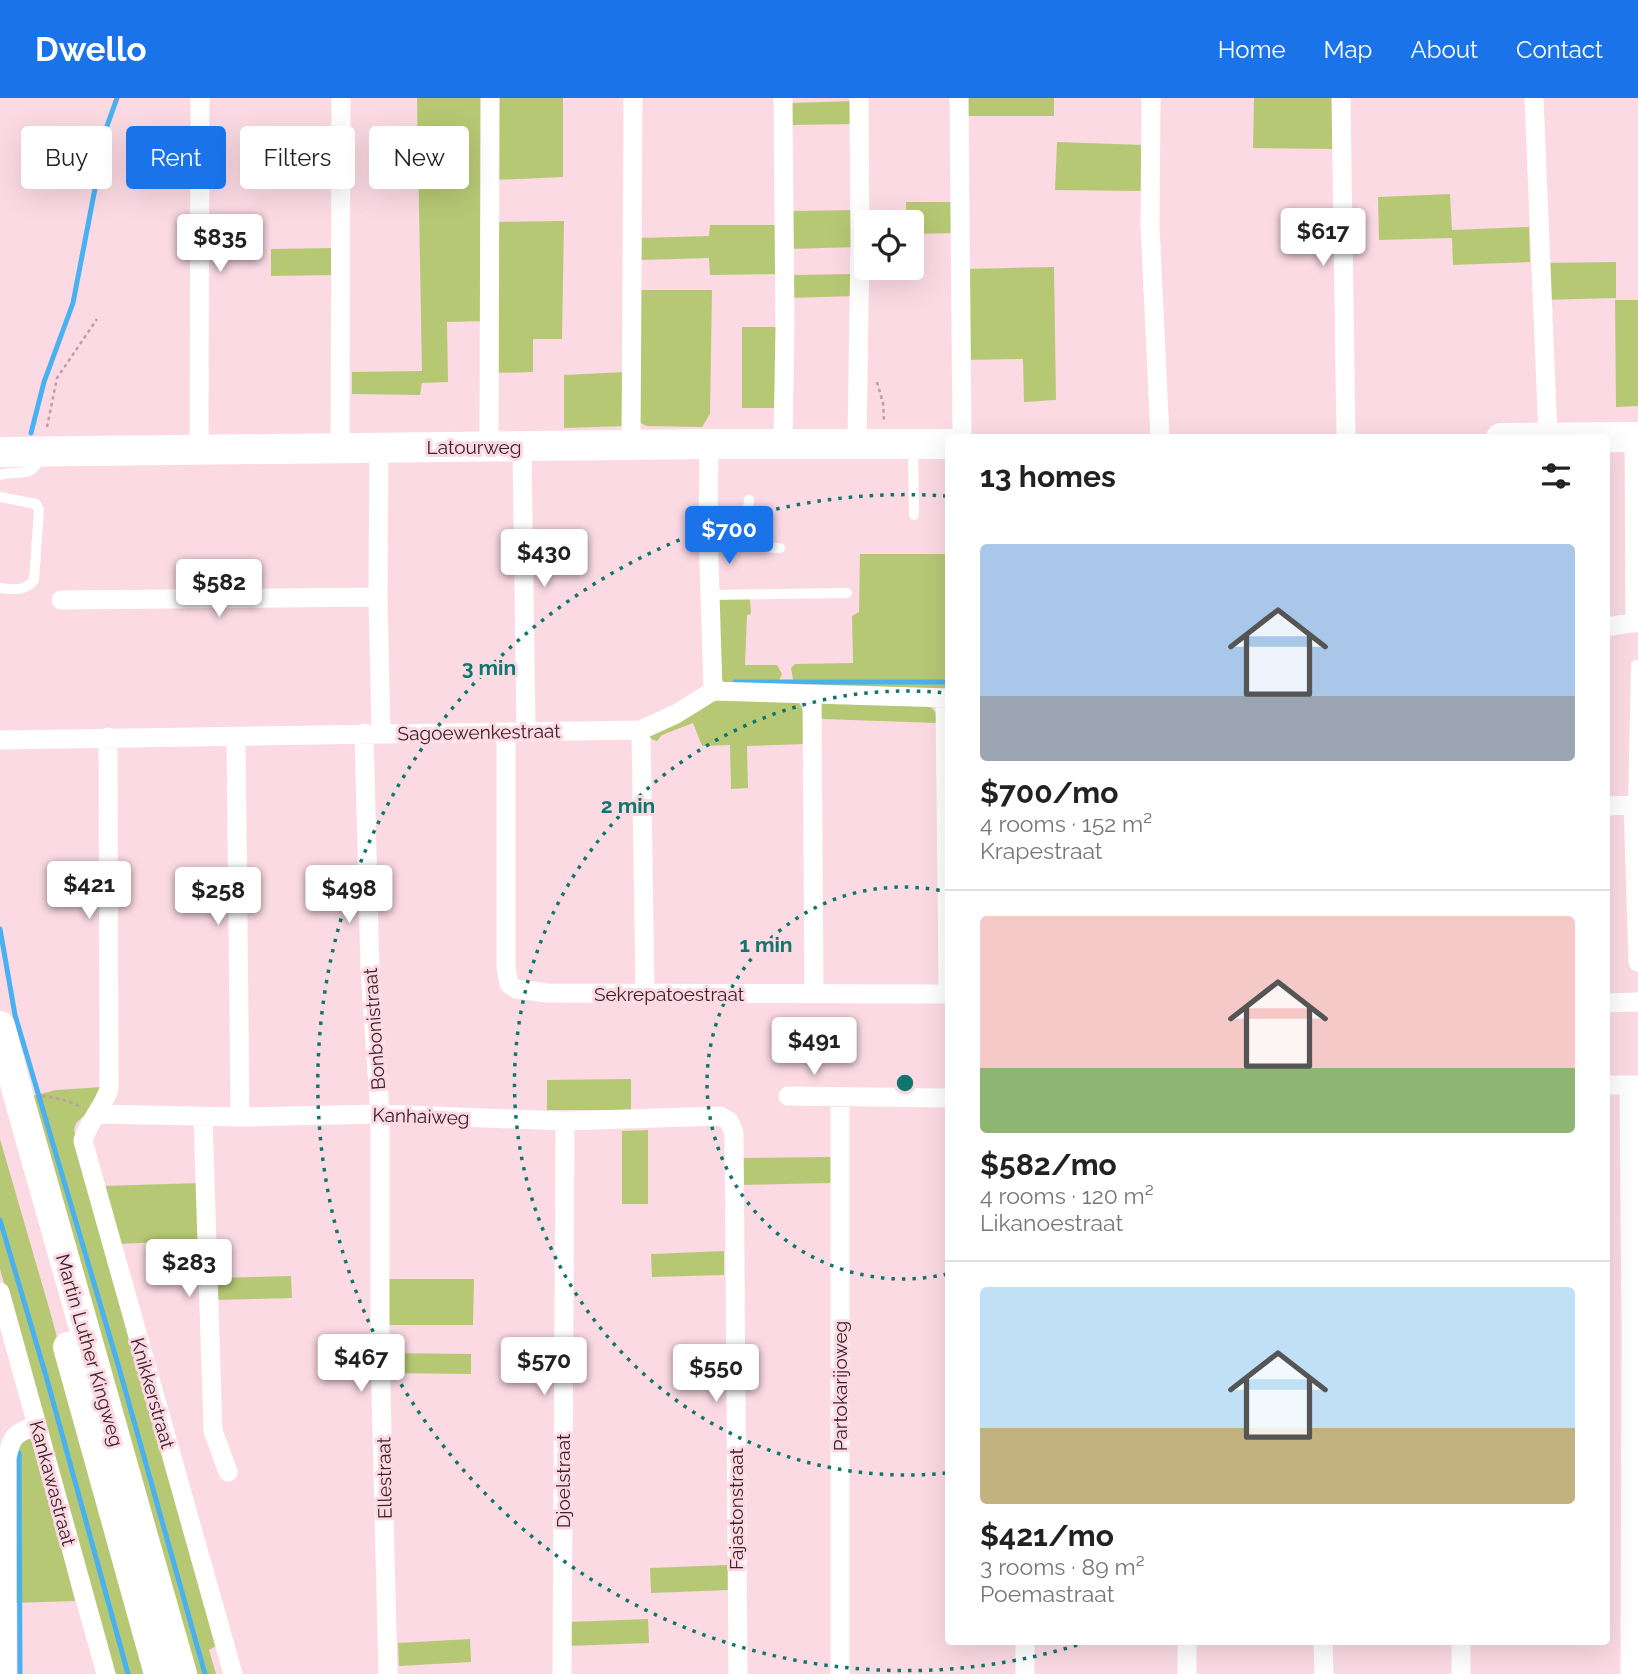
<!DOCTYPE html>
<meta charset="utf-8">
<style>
:root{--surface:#fff;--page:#f6f6f6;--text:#222;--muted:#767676;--line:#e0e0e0;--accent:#1a73e8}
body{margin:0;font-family:Raleway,sans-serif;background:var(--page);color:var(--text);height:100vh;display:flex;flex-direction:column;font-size:26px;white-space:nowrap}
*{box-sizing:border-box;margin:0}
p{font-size:23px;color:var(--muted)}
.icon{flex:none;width:38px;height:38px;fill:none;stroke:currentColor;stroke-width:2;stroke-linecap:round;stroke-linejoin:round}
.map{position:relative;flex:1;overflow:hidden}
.side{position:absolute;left:945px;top:336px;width:665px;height:1211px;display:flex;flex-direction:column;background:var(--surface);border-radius:7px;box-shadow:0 7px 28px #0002}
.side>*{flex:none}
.banner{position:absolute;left:21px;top:28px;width:665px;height:63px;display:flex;gap:14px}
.buttons{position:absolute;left:854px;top:112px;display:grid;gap:14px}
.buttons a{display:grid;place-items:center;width:70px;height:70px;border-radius:7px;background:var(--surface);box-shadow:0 7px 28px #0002;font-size:35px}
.price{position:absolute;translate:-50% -60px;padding:0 16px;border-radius:7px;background:#fff;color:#222;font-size:23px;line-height:46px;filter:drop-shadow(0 2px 4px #0008)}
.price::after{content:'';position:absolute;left:50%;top:42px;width:21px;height:16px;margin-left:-10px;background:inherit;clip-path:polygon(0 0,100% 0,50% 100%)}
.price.on{background:var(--accent);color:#fff}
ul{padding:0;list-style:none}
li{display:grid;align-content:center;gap:14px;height:371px;padding:0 35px}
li+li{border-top:2px solid var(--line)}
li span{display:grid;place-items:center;height:217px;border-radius:7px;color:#555}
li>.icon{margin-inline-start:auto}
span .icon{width:126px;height:126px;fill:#fffc;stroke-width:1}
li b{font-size:30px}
h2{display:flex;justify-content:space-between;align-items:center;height:84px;padding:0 35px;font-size:30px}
.tag{padding:0 24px;border-radius:7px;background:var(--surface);box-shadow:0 7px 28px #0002;font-size:24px;line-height:63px}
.tag.on{background:var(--accent);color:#fff}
header{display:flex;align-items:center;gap:42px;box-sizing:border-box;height:98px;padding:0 35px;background:var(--accent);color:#fff}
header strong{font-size:33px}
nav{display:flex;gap:38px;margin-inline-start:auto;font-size:24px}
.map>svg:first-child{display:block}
.green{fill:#b7c874}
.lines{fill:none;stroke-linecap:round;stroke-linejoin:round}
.stream{stroke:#49b1ef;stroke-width:5}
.path{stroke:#bd9da7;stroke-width:2.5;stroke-dasharray:3.5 3.5;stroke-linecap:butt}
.service{stroke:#fff;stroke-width:10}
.minor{stroke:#fff;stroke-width:19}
.primary{stroke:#fff;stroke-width:30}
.ring{fill:none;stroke:#0f766e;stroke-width:3.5;stroke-dasharray:3.5 7}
.labels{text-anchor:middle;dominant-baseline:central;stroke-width:6;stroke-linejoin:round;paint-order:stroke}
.street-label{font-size:19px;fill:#3e202b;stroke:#fbdae4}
.centre{fill:#0f766e;stroke:#fbdae4;stroke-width:3.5}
.ring-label{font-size:21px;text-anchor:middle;font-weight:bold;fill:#0f766e;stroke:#fbdae4;stroke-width:6;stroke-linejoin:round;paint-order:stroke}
</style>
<header>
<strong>Dwello</strong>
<nav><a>Home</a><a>Map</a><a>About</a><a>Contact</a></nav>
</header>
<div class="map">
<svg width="1638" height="1576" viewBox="0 0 1638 1576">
<rect width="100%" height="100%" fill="#fbdae4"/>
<!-- green -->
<path class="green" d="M 417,0 L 483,0 L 485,223 L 447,224 L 448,284 L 422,285 L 420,297 L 352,296 L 352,274 L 422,273 Z
M 494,0 L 563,0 L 563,79 L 494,82 Z
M 966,0 L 1054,0 L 1054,18 L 965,18 Z
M 1254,0 L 1335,0 L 1335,51 L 1253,50 Z
M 855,3 L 856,26 L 790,27 L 790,5 Z
M 1057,44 L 1144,47 L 1142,93 L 1055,92 Z
M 1450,96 L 1452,132 L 1529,129 L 1530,164 L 1453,167 L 1452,140 L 1379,142 L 1378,99 Z
M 906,104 L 956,104 L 956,135 L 912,136 L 912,124 L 906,124 Z
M 857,112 L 856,149 L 789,151 L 789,113 Z
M 564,123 L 562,241 L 533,241 L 533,274 L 495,275 L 496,124 Z
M 710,127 L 778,127 L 778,176 L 710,177 L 709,160 L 640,162 L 640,140 L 709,138 Z
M 336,150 L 337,177 L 271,178 L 271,151 Z
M 1616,164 L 1616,200 L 1541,202 L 1540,165 Z
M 1054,169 L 1056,302 L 1024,304 L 1023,261 L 965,262 L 966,171 Z
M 856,176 L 855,198 L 790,200 L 790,177 Z
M 634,192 L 712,192 L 710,316 L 702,329 L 647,328 L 638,324 Z
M 1615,202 L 1638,202 L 1638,308 L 1616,309 Z
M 742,229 L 778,229 L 778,310 L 742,310 Z
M 625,274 L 625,328 L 564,330 L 564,277 Z
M 860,456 L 948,456 L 948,595 L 794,587 L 791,570 L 795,566 L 853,565 L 852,518 L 859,514 Z
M 720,501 L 750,501 L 751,516 L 747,517 L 745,567 L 777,567 L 782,576 L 777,587 L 727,587 L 720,580 L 716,503 Z
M 722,599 L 797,603 C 808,613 804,632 804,646 L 747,648 L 748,690 L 731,691 L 730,647 L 702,648 L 693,625 L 662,637 L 657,643 L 648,640 L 648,637 Z
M 822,604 L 930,608 L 937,616 L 937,625 L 823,621 L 817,617 Z
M 631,981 L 631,1012 L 547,1012 L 547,982 Z
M 103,989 L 95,1008 L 76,1025 L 74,1032 L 216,1548 L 209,1552 L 216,1576 L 189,1576 L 28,999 L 56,992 Z
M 648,1032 L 648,1106 L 622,1106 L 622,1033 Z
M 0,1041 L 49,1210 L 149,1576 L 111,1576 L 0,1171 Z
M 832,1059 L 832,1085 L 737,1087 L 737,1060 Z
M 200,1085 L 202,1142 L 118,1146 L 102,1088 Z
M 724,1153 L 724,1177 L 652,1179 L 651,1156 Z
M 291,1178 L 292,1200 L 214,1202 L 214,1180 Z
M 385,1181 L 474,1181 L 473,1227 L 385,1227 Z
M 386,1255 L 471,1256 L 471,1276 L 385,1275 Z
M 30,1340 L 36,1350 L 75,1503 L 11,1505 L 14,1349 Z
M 728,1467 L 729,1492 L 651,1495 L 650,1470 Z
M 648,1521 L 649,1545 L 568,1548 L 568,1524 Z
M 470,1541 L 471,1564 L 399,1568 L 398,1545 Z"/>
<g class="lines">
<!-- stream -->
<path class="stream" d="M 31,335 L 44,284 L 73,205 L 107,28 L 117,0
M 735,584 L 948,584
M 0,831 L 15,917 L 119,1270 L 205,1576
M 0,1122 L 46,1278 L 128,1576
M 19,1355 L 20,1576"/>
<!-- path -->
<path class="path" d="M 877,284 L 883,305 L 884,322
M 47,329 L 57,280 L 97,221
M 42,998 L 61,1001 L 82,1009"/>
<!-- service -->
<path class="service" d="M 913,350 L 914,417
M 0,377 C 18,371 32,382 40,359
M 0,399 L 36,406 L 39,412 L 34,482 C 26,493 12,492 0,490
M 749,402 L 745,445 L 747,449 L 780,450
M 708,432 L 746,432
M 710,497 L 847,495
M 1633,707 L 1636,567"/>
<!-- minor -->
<path class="minor" d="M 959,0 L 962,340
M 1151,0 L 1150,127 L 1160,340
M 1341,0 L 1346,340
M 1534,0 L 1548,338
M 1634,339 L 1635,525
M 709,346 L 708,432 L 713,593
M 783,346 L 785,229 L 783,0
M 857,346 L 860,146 L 859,0
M 631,347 L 633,0
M 340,349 L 341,0
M 379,349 L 378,499 L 381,634
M 489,349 L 490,0
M 522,349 L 526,633
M 199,353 L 200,0
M 61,502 L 378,499
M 1606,529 L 1638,524
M 812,597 L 814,896
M 945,600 L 948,896
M 641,632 L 645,896
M 364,635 L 370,872 L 380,1016 L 380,1254 L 388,1576
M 506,635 L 506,870 L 509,886 L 516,891 L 547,895 L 948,896
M 236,638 L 240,1019
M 108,639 L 109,991 C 103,1010 88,1024 83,1043 L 233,1576
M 0,642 L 641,632 L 676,616 L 713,593 L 948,600
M 1633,707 L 1638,864
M 1606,708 L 1638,707
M 1606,905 L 1638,904
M 1606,987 L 1638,987
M 1629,987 L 1631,1230 L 1630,1576
M 788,998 L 948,1000
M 840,999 L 840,1576
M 98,1016 L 240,1019 L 380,1016 L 565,1023 L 720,1018 L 729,1023 L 734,1035 L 738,1576
M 203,1019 L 213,1333 L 228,1374
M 0,1194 L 106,1576
M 1025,1544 L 1025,1576
M 1323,1544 L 1324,1576
M 1461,1544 L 1461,1576
M 7,1576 L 7,1360 C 12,1336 15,1336 37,1327
M 562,1576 L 565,1023
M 1187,1576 L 1187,1544"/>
<!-- primary -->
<path class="primary" d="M 1501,340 L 1638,339
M 0,354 L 709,346 L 948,346
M 0,928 L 20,1004 L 182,1576
M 68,1249 L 159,1576"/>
</g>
<!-- distance rings -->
<g class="ring">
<path d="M947 1176A196 196 0 1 1 947 794"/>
<path d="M946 1375A392 392 0 1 1 946 595"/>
<path d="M1087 1544A588 588 0 1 1 946 398"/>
</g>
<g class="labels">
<!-- street labels -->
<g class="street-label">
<text x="474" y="349">Latourweg</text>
<text transform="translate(479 634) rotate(-1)">Sagoewenkestraat</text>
<text x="669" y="896">Sekrepatoestraat</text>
<text transform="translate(374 931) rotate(-94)">Bonbonistraat</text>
<text transform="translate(421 1018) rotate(2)">Kanhaiweg</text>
<text transform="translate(90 1252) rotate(74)">Martin Luther Kingweg</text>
<text transform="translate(840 1288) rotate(-90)">Partokarijoweg</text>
<text transform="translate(153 1295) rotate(74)">Knikkerstraat</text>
<text transform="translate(384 1380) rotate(-91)">Ellestraat</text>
<text transform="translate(563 1383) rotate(-90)">Djoelstraat</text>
<text transform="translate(53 1385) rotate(75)">Kankawastraat</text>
<text transform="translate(736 1411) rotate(-90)">Fajastonstraat</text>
</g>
</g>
<circle cx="905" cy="985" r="10" class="centre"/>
<g class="ring-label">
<text x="489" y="577">3 min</text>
<text x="628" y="715">2 min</text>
<text x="766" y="854">1 min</text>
</g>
</svg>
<div class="buttons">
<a><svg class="icon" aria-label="locate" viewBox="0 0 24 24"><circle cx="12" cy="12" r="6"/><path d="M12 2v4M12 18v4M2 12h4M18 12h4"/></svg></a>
</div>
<b class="price" style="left:1323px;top:170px">$617</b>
<b class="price" style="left:220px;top:176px">$835</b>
<b class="price on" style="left:729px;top:468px">$700</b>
<b class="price" style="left:544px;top:491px">$430</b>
<b class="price" style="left:219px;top:521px">$582</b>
<b class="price" style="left:89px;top:823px">$421</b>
<b class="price" style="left:349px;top:827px">$498</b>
<b class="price" style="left:218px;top:829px">$258</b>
<b class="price" style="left:814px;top:979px">$491</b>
<b class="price" style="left:189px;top:1201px">$283</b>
<b class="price" style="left:361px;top:1296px">$467</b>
<b class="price" style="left:544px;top:1299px">$570</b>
<b class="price" style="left:716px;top:1306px">$550</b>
<div class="banner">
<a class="tag">Buy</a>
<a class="tag on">Rent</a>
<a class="tag">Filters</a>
<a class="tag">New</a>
</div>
<section class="side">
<h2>13 homes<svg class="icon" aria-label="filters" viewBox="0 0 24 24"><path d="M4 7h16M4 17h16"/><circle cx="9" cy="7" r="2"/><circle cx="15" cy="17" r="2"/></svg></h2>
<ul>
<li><span style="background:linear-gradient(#a9c7e8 70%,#9aa5b1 0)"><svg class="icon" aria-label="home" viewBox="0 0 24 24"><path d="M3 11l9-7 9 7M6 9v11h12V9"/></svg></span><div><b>$700/mo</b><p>4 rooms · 152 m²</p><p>Krapestraat</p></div></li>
<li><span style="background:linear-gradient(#f6c9c9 70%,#8fb573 0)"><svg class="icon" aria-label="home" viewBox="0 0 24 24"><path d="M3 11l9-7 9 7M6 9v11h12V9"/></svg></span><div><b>$582/mo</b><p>4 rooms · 120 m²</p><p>Likanoestraat</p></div></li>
<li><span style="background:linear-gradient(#bfe0f5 65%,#c2b280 0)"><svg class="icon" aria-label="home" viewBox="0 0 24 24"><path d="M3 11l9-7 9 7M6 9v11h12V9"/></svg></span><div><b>$421/mo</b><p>3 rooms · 89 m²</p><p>Poemastraat</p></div></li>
</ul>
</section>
</div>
